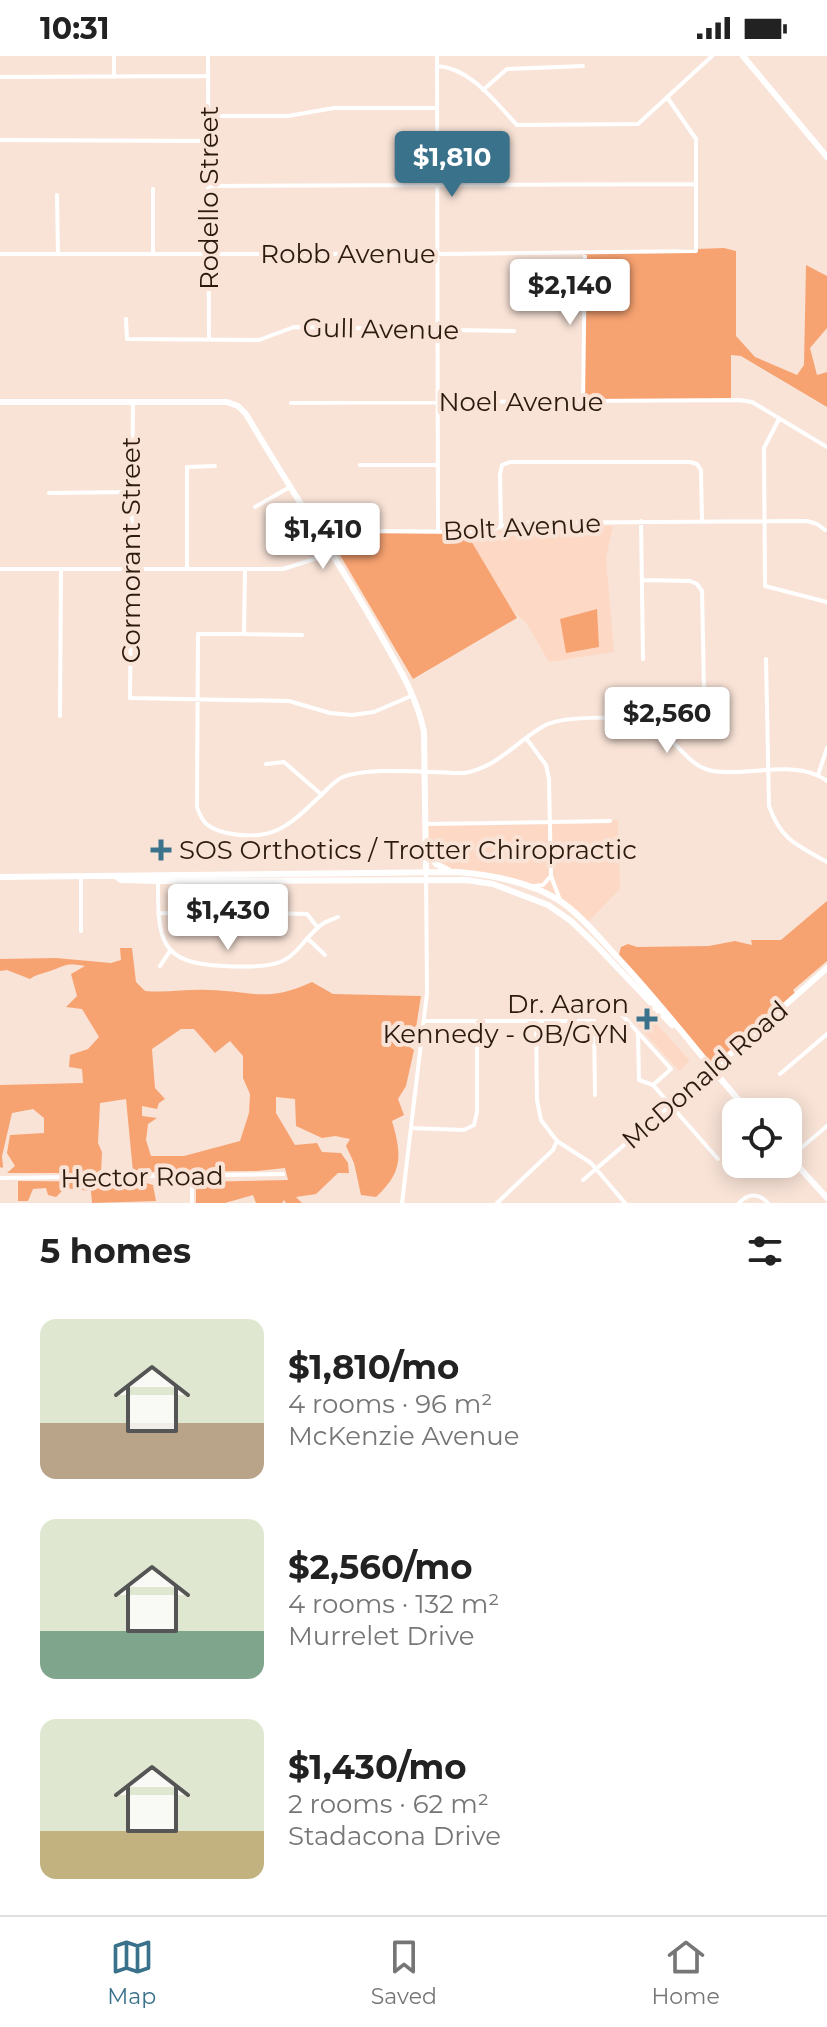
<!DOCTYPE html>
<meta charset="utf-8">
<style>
:root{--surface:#fff;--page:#f6f6f6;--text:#222;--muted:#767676;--line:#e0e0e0;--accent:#3a728c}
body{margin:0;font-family:Montserrat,sans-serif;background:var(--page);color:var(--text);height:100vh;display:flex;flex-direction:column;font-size:30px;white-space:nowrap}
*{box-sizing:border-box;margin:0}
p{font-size:26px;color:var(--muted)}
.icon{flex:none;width:44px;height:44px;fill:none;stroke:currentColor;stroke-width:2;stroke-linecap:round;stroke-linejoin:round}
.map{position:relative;height:1147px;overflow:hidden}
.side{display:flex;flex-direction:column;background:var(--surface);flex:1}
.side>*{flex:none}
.tools{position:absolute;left:722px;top:1042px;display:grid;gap:16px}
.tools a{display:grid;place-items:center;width:80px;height:80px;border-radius:16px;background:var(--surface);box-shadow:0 4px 20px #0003;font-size:40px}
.price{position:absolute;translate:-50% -68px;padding:0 18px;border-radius:8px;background:#fff;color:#222;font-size:26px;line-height:52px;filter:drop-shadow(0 2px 4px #0008)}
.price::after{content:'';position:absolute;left:50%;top:48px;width:24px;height:18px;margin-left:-12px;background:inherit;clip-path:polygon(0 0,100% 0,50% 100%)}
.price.active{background:var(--accent);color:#fff}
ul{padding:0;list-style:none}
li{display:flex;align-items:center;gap:24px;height:200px;padding:0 40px}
li span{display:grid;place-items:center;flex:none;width:224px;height:160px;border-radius:16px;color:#555}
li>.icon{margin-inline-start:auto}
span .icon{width:96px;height:96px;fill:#fffc;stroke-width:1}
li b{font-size:34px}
h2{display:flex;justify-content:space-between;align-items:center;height:96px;padding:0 40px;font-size:34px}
.status{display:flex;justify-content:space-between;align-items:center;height:56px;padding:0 40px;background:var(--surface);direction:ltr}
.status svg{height:22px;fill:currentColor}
.dock{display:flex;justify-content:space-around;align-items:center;height:112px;border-top:2px solid var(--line);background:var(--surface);font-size:22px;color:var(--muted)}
.dock a{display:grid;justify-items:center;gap:4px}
.dock .active{color:var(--accent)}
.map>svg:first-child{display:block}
.built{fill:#fdd9c5}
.green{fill:#f7a271;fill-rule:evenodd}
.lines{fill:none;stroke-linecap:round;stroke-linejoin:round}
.street{stroke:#fff;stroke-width:4}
.secondary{stroke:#fff;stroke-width:6}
.poi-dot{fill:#3a728c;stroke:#f9e3d7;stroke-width:3}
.labels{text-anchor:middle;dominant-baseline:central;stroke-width:8;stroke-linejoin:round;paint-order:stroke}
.street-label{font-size:26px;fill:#2c1a0f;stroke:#f9e3d7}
.poi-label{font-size:26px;fill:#2c1a0f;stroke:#f9e3d7;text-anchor:start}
</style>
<div class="status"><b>10:31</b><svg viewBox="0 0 49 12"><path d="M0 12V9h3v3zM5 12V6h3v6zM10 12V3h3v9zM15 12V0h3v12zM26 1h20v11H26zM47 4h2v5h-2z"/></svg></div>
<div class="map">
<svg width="827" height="1147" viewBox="0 0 827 1147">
<rect width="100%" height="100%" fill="#f9e3d7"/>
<!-- built -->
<path class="built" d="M 514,470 L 613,470 L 606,502 L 614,596 L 549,606 L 527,568 L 514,556 L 467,478 L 497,476 Z
M 618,764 L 620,833 L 586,868 L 562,846 L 516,825 L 439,810 L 426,792 L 426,768 Z
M 643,952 L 690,1005 L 679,1015 L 632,963 Z"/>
<!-- green -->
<path class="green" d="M 724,192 L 736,195 L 736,280 L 755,301 L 797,319 L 804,309 L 806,209 L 827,220 L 827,272 L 810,292 L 817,319 L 827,316 L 827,351 L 741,300 L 731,299 L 731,344 L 583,346 L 585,197 Z
M 377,477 L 467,478 L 517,562 L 413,623 L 340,499 Z
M 597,553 L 599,591 L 566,597 L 560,563 Z
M 827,845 L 827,905 L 793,934 L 796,939 L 712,1014 L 618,902 L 621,891 L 628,888 L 637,891 L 709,890 L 735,885 L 752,889 L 751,884 L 781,884 Z
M 120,892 L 132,892 L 136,926 L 145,935 C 167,937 187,933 208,934 C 253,935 267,947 312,926 L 333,938 L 421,940 L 415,978 L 398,983 L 414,994 L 406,1030 L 398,1043 L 404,1059 L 392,1065 C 402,1099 403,1116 376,1141 L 361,1139 L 354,1107 L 346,1090 L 350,1083 L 335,1080 L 322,1082 L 296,1070 L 295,1043 L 276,1041 L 276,1057 L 295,1089 L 317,1087 L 322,1096 L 341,1097 L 348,1107 L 349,1117 L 338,1117 L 316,1138 L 296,1141 L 302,1147 L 286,1147 L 284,1144 L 282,1147 L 256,1147 L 253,1139 L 225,1147 L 196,1147 L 196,1126 L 288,1124 L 285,1112 L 257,1115 L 133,1116 L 126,1043 L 100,1047 L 98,1087 L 102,1096 L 101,1117 L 7,1117 L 15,1110 L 7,1097 L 10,1079 L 44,1077 L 44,1062 L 33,1053 L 12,1057 L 2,1100 L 3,1112 L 0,1111 L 0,1029 L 83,1027 L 82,1013 L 69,1011 L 70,999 L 88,993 L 99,981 L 82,953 L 66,951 L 77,940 L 71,918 L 85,910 C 64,907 68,909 50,915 C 42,918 37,918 30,923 L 7,914 L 0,915 L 0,903 L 56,902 L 111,907 L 121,904 ZM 181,973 L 194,973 L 215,997 L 230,985 L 243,1000 L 243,1022 L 250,1038 L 249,1057 L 240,1085 L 184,1100 L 151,1100 L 146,1084 L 148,1068 L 157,1062 L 142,1060 L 142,1050 L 157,1053 L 159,1047 L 165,1043 L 155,1032 L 152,993 Z
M 18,1125 L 143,1126 L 153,1129 L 156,1145 L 92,1147 L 91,1135 L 65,1132 L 56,1141 L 48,1139 L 46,1132 L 33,1133 L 28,1145 L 18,1145 Z"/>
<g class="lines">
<!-- street -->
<path class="street" d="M 208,0 L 209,283
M 437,0 L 438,476
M 437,10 C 471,12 495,46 517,69 L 638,68 L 712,0
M 0,21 L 208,20
M 114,21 L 114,0
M 483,34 L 507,13 L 583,10
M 209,60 L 288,60 L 334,52 L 437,52
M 0,84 L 208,85
M 209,130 L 696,128
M 153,133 L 153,198
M 57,139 L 58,197
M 0,198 L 445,198 L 696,195 L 696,83 L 667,41
M 126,263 L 127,283 L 259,284 L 294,271 L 514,275
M 133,346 L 130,642 L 289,645 L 330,657 L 352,659 L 374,656 L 411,640
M 583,346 L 585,197
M 291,347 L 739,344 L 752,346 L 827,391
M 779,363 L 764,392 L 765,530 L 827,546
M 360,409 L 438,409
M 49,437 L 131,436
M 255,451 L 290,431
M 641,465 L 643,603
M 501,470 L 500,418 L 502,409 L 510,406 L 690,406 L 697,408 L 701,414 L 702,465
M 0,513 L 283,513 L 333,497 L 374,475 L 482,476 L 513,467 L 807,465 L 817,468 L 825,474
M 187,513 L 187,411 L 215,410
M 245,513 L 244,578 L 198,578 L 197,751 C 202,767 209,773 227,777 C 271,786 288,771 318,742 C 325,736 333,726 341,722 C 366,710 434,717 464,717 C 496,712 515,687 542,671 C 560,659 617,661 639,664 C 670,668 682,710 713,715 C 749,721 797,702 827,725
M 642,524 L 690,525 L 697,528 L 702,535 L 704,634 L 694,659 L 672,685
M 244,578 L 302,579
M 766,603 L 769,750 C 781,784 797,789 827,806
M 60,660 L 61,513
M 526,682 L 546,709 L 549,723 L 551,820 L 560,844
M 266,708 L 284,706 L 322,739
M 818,719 L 827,692
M 426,768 L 610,765
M 81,821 L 81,875
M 158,825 C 158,882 158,908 224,910 C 241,911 264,912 280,906 C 297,900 307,879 321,869 C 326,865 333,863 338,861
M 534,830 L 543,829 L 549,822
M 158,857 L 204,858
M 268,857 L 307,858 L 318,872
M 307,882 L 325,899
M 160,910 L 170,895
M 623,960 L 671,1013 L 653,1029
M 425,965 L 594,965 L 595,1039
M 536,965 L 537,1044 L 541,1064 L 557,1085 L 591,1107 L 625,1147
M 638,977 L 639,1024 L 653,1029 L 718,1103
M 780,1018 L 827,978
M 411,1072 L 464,1074 L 474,1069 L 477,1056 L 477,965
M 794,1098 L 827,1070
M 192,1121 L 192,1147
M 0,1122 L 283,1118
M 583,1124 L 712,1014
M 402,1147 L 427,937 L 426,816
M 497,1147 L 553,1094 L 557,1085
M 739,1147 C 748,1137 759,1137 768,1147"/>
<!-- secondary -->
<path class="secondary" d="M 743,0 L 827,101
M 0,346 L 227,346 L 238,350 L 246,358 C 287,428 332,495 373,566 C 393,602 416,636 424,676 L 426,816
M 428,796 L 436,808 L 448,814
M 0,821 L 458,816 C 493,819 533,826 563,847 C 584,862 601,884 619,903 C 665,952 705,1006 749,1056
M 117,821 L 121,824 L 158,825 L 466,824 L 493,828 L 548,849 L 571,865 L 594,887 L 672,969
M 712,1014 L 827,912
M 788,1099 L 827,1142"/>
</g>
<!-- markers -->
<g class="poi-dot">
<path d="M157 782h8v8h8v8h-8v8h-8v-8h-8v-8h8z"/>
<path d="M643 951h8v8h8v8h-8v8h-8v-8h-8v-8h8z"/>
</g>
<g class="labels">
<!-- street labels -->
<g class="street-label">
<text transform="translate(209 142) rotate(-90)">Rodello Street</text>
<text x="348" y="198">Robb Avenue</text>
<text transform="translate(381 273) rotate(1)">Gull Avenue</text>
<text x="521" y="346">Noel Avenue</text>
<text transform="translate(522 471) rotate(-3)">Bolt Avenue</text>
<text transform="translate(131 494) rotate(-90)">Cormorant Street</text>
<text transform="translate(705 1019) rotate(-41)">McDonald Road</text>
<text transform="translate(142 1121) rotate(-1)">Hector Road</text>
</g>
<!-- poi labels -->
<g class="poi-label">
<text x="179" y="794">SOS Orthotics / Trotter Chiropractic</text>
<text x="629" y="948" text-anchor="end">Dr. Aaron<tspan x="629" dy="30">Kennedy - OB/GYN</tspan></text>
</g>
</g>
</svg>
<div class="tools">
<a><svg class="icon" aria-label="locate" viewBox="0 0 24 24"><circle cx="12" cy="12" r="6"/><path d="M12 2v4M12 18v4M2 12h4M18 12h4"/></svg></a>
</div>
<b class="price active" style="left:452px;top:143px">$1,810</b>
<b class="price" style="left:570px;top:271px">$2,140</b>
<b class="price" style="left:323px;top:515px">$1,410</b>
<b class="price" style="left:667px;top:699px">$2,560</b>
<b class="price" style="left:228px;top:896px">$1,430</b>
</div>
<section class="side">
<h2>5 homes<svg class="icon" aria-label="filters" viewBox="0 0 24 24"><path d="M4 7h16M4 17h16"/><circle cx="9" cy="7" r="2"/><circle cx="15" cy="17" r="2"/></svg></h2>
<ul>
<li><span style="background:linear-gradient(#dfe7d0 65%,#b9a48a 0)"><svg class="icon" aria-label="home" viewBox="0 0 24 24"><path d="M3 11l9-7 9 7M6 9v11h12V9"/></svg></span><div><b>$1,810/mo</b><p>4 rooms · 96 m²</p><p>McKenzie Avenue</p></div></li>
<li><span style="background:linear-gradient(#dfe7d0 70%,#7fa58c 0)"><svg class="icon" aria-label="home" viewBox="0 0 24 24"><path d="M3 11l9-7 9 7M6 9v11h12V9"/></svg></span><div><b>$2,560/mo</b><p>4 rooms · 132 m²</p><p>Murrelet Drive</p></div></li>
<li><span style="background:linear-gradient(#dfe7d0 70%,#c2b280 0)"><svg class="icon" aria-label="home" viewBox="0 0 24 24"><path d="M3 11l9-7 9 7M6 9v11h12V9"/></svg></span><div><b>$1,430/mo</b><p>2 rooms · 62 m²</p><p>Stadacona Drive</p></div></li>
</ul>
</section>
<nav class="dock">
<a class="active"><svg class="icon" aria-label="map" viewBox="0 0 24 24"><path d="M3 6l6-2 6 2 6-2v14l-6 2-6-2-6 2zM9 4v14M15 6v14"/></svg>Map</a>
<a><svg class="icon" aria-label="saved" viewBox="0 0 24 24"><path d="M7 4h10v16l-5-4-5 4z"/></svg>Saved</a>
<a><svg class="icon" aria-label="home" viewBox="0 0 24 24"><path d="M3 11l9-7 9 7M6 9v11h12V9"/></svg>Home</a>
</nav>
